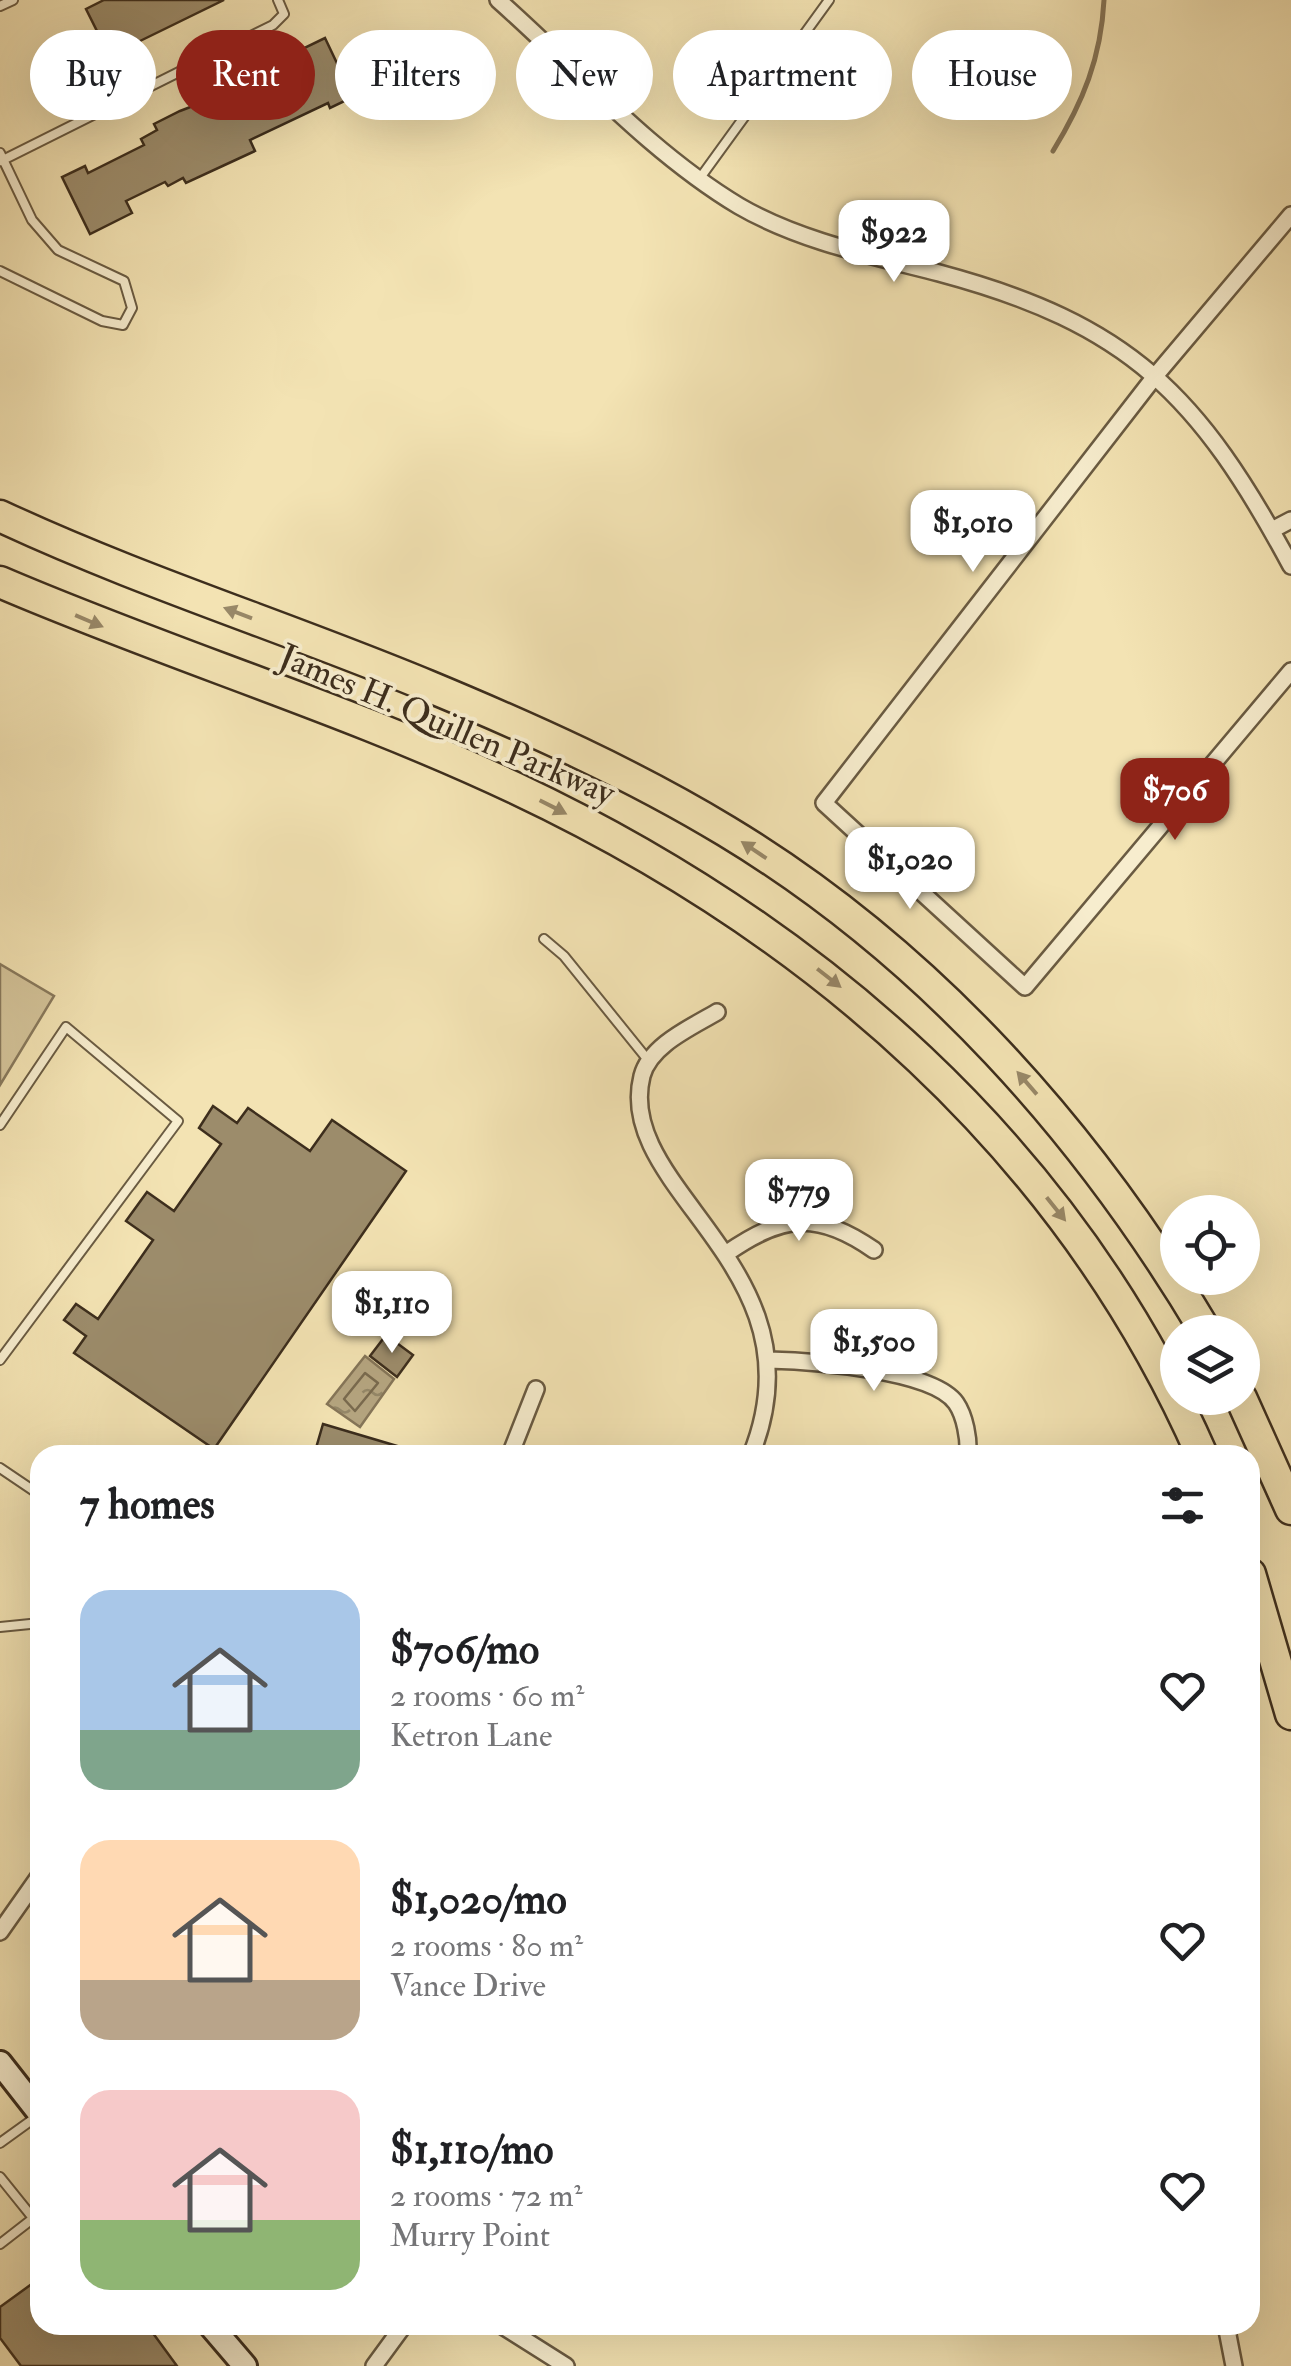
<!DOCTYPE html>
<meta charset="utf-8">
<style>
:root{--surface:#fff;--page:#f2f2f2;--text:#202124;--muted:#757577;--accent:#8f2418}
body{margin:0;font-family:"IM FELL Double Pica",serif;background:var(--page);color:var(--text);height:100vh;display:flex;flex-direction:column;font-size:38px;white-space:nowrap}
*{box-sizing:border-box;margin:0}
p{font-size:32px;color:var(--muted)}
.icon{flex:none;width:55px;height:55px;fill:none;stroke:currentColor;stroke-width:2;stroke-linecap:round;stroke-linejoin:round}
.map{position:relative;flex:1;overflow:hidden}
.sheet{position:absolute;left:30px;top:1445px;width:1230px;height:890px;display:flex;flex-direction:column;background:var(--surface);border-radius:30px;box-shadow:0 10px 40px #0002}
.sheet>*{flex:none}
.guide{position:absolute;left:30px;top:30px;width:1232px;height:90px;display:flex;gap:20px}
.controls{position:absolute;left:1160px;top:1195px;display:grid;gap:20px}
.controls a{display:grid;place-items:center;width:100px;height:100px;border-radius:50%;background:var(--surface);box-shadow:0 10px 40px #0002;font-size:50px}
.price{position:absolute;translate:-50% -85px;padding:0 22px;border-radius:20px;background:#fff;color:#222;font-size:32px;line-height:65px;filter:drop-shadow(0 2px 5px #0008)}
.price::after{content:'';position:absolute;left:50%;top:60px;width:30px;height:22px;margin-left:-15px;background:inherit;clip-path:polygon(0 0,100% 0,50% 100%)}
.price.active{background:var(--accent);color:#fff}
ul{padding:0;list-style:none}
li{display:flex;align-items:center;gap:30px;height:250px;padding:0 50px}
li span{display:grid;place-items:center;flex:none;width:280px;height:200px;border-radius:30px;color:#555}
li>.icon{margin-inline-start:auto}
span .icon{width:120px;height:120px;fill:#fffc;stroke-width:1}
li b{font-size:42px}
h2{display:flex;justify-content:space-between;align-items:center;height:120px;padding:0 50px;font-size:42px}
.pill{padding:0 35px;border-radius:45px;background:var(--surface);box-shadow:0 10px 40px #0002;font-size:35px;line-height:90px}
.pill.active{background:var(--accent);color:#fff}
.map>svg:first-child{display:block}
.grass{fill:#d4c49a;stroke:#88795c;stroke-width:2.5}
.water{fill:url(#water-ripples);stroke:#857558;stroke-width:2.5}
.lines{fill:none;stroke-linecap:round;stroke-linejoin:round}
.shore{stroke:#796a4e;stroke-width:2.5}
.stream{stroke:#857558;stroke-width:5}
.building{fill:#9c8c6b;stroke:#3d2e1d;stroke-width:2.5}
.lane-casing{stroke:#6a5b42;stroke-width:12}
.street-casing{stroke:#6a5b42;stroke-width:20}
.secondary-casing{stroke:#3d2e1d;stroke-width:28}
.highway-casing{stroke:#3d2e1d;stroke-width:35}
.lane{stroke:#f7edce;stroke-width:8}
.street{stroke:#f7edce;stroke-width:15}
.secondary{stroke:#f7edce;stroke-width:22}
.highway{stroke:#f3e3b3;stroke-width:30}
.oneway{fill:#988868}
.labels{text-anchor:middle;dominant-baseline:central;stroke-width:8;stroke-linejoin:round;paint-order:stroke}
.street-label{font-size:35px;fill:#3d2e1d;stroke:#f7edce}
</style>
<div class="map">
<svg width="1291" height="2366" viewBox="0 0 1291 2366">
<defs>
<pattern id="water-ripples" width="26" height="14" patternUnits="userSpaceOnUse" patternTransform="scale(2.5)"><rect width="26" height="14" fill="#b5a580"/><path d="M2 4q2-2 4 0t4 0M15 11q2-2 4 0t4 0" fill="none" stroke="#948768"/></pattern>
</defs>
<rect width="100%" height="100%" fill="#f3e3b3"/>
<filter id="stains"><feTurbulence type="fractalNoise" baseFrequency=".002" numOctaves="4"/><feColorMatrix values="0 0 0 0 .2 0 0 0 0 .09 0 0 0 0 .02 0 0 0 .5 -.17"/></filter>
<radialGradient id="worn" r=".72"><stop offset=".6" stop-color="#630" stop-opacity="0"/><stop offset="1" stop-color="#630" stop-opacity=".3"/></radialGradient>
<!-- grass -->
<path class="grass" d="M 0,964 L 54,996 L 0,1085 Z"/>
<!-- water -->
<path class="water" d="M 365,1356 L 394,1379 L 360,1427 L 327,1404 Z"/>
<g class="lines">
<!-- shore -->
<path class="shore" d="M 365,1373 L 378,1383 L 355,1411 L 344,1399 Z"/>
<!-- stream -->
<path class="stream" d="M 1053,151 C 1083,102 1101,58 1104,0"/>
</g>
<!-- building -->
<path class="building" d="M 104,0 L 224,0 L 138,42 L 143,54 L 115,67 L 86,9 Z
M 325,38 L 353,97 L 330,108 L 328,103 L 250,140 L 255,151 L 229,163 L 186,183 L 183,178 L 168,186 L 165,182 L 126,201 L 132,213 L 90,234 L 62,177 L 85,166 L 88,173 L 144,145 L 141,139 L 157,130 L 154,124 L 180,111 L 224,94 L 226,98 L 305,61 L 300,50 Z
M 213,1106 L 237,1123 L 248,1108 L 310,1151 L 332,1120 L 406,1171 L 214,1449 L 74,1353 L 86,1336 L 64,1320 L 76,1304 L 98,1319 L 153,1240 L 126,1221 L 147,1192 L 174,1211 L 221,1144 L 199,1128 Z
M 386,1335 L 413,1355 L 397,1377 L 370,1356 Z
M 323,1424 L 414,1451 L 414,1455 L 314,1455 Z
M 40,2278 L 40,2325 L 147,2325 L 177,2366 L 21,2366 L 0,2338 L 0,2307 Z"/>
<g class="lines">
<!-- lane casing -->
<g class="lane-casing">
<path id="lane" d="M 0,6 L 13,0
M 0,153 L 32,220 L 58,250 L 124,281 L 132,308 L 123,325 L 102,321 L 0,271
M 1,161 L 273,25 L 284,14 L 278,0
M 700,178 L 829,0
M 544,939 L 564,956 L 648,1060
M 0,1125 L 66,1027 L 178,1121 L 0,1360
M 0,1468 L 40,1495
M 0,1627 L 40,1623
M 0,2143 L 36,2117
M 0,2177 L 33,2218
M 0,2244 L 40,2213"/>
</g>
<!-- street casing -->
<g class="street-casing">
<path id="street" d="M 498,0 C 576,69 649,152 739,206 C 799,241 873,256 939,273 C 1130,324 1199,395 1291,566
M 1291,215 L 1156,375 L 824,803 L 1025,987 L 1291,671
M 1272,530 L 1291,520
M 717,1012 C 692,1027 650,1045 642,1076 C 613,1191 827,1268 751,1455
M 727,1253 C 782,1215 817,1210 874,1250
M 769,1360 C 808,1361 932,1369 956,1403 C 965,1416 969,1439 968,1455
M 510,1455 L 536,1389
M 0,1932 L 40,1875
M 501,2325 L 566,2366
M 1226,2325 L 1234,2366
M 374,2366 L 404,2325"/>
</g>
<!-- secondary casing -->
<g class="secondary-casing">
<path id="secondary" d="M 0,2063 L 40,2114
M 210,2325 L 245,2366"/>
</g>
<!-- highway casing -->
<g class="highway-casing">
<path id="highway" d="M 0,516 C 139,581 286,627 428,686 C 529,728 632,774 726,831 C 928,953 1087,1132 1206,1332
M 0,582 C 170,655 348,709 515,788 C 814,929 1067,1148 1202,1455
M 1241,1398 L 1291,1509
M 1250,1574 L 1291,1714"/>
</g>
<!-- lane -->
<use href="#lane" class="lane"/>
<!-- street -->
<use href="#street" class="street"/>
<!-- secondary -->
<use href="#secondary" class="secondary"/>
<!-- highway -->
<use href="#highway" class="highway"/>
</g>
<!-- one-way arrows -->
<defs><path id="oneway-solid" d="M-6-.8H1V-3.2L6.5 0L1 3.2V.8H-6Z" transform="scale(2.5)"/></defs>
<g class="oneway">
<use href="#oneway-solid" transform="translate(238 613) rotate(-159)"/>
<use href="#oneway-solid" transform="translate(89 621) rotate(23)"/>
<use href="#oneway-solid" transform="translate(553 807) rotate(27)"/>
<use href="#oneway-solid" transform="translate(754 850) rotate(-146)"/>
<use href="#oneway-solid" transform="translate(829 978) rotate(38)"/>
<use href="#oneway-solid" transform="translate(1027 1083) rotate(-131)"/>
<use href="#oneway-solid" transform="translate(1056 1209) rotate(51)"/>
</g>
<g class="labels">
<!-- street labels -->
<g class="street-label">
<text transform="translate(447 725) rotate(23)">James H. Quillen Parkway</text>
</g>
</g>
<rect width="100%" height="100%" filter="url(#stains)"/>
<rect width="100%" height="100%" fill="url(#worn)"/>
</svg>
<div class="controls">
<a><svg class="icon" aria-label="locate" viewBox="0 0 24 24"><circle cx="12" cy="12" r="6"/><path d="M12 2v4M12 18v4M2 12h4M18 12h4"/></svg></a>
<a><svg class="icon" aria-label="layers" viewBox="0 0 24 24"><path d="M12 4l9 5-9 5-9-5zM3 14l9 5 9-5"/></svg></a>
</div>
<b class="price" style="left:894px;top:285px">$922</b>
<b class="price" style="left:973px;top:575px">$1,010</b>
<b class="price active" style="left:1175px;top:843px">$706</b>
<b class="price" style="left:910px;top:912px">$1,020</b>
<b class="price" style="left:799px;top:1244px">$779</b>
<b class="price" style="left:392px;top:1356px">$1,110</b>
<b class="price" style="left:874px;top:1394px">$1,500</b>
<div class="guide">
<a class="pill">Buy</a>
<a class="pill active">Rent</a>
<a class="pill">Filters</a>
<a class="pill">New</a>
<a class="pill">Apartment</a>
<a class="pill">House</a>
</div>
<section class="sheet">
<h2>7 homes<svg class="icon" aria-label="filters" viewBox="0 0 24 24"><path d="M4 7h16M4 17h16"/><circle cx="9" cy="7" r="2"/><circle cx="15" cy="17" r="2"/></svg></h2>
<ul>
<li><span style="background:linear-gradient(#a9c7e8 70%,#7fa58c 0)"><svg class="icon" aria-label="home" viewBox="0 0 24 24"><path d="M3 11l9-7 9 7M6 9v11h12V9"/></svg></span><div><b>$706/mo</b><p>2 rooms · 60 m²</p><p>Ketron Lane</p></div><svg class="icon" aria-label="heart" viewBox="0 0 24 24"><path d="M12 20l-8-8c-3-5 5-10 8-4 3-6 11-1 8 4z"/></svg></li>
<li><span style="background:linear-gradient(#ffd9b3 70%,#b9a48a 0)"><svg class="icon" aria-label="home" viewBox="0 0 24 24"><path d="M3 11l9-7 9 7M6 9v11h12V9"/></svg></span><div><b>$1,020/mo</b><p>2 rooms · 80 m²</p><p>Vance Drive</p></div><svg class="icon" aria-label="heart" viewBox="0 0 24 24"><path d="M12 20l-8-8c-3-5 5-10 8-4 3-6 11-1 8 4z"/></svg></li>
<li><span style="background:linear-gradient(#f6c9c9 65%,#8fb573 0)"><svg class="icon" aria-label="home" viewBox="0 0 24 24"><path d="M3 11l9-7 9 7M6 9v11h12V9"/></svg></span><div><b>$1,110/mo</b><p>2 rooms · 72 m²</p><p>Murry Point</p></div><svg class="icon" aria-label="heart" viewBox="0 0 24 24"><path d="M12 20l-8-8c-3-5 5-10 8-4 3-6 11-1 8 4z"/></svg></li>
</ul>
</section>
</div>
